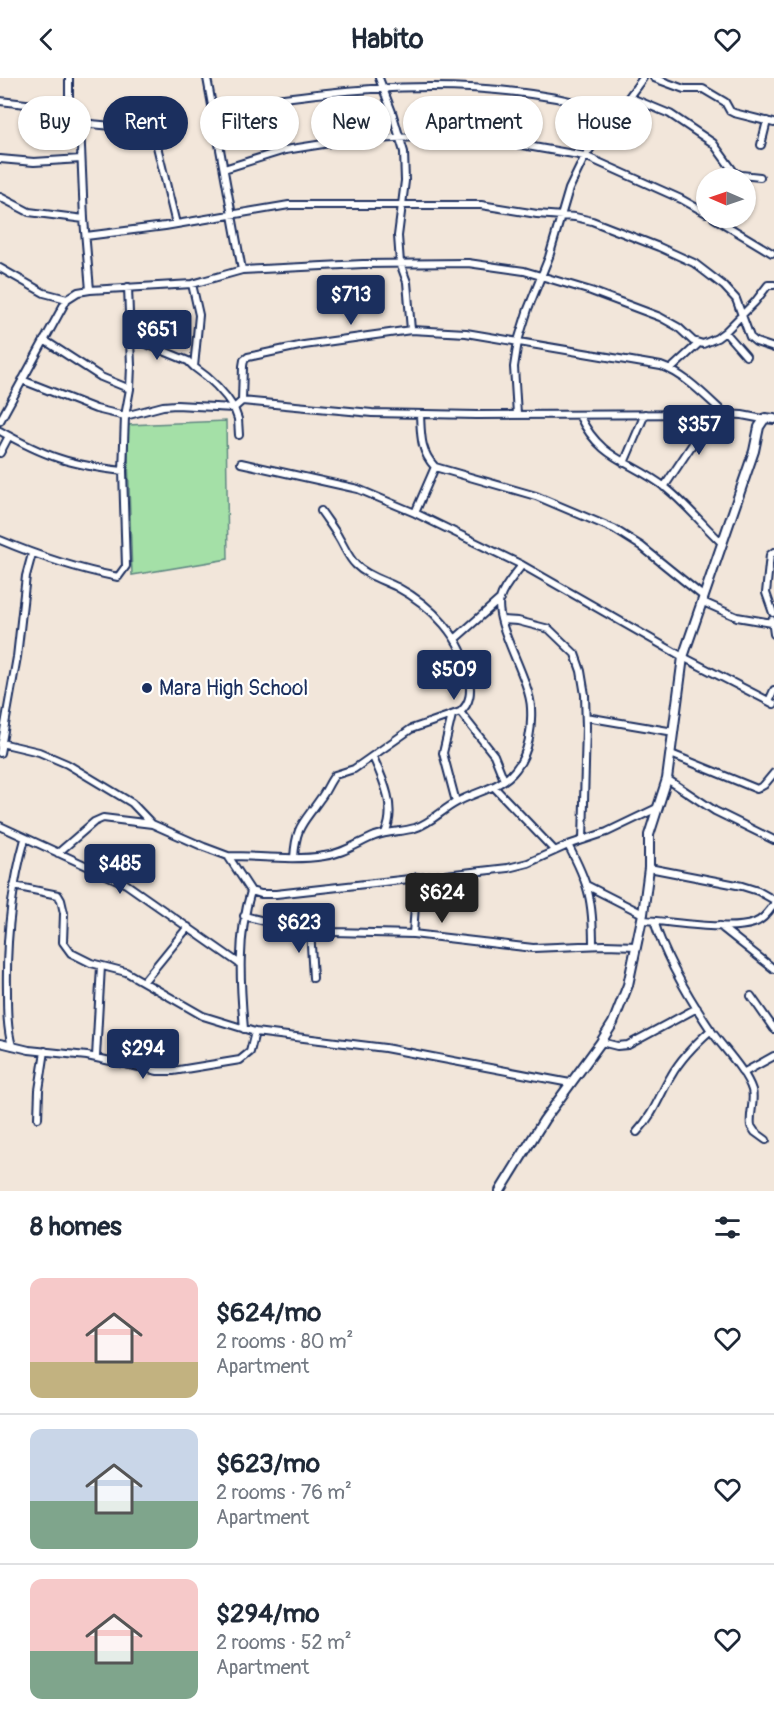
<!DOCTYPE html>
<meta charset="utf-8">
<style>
:root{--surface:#fff;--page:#f2f2f3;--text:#1f2937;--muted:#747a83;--line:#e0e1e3;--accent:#1b2f5e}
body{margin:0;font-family:Pangolin,sans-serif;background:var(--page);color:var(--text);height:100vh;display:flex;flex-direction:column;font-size:22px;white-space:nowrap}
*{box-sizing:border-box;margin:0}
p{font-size:20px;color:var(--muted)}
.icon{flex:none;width:33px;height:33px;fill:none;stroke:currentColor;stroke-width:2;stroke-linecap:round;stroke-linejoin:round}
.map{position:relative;height:1113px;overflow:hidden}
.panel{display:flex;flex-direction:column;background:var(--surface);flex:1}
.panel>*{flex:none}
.hud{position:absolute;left:18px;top:18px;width:738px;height:54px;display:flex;gap:12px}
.needle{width:39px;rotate:272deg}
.controls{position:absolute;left:696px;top:90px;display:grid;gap:12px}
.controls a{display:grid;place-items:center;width:60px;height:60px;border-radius:50%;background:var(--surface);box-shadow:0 2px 4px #0004;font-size:30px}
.price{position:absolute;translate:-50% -51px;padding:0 14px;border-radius:6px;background:var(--accent);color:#fff;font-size:20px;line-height:39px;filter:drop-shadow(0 2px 3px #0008)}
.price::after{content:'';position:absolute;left:50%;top:36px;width:18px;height:14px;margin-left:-9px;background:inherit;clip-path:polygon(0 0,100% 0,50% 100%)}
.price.selected{background:#222;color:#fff}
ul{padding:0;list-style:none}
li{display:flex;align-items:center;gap:18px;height:150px;padding:0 30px}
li+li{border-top:2px solid var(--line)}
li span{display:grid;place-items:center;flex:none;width:168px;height:120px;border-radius:12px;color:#555}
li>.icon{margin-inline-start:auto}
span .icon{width:72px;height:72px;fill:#fffc;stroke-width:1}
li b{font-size:26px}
h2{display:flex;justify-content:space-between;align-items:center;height:72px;padding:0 30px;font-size:26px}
.chip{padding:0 21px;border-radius:27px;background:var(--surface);box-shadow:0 2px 4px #0004;font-size:21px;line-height:54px}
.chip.selected{background:var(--accent);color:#fff}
header{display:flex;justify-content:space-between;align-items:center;height:78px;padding:0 30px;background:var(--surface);font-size:27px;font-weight:800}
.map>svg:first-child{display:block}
.green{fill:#a4e0a7;stroke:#608882;stroke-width:1.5}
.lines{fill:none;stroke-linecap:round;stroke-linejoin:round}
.minor-casing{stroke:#1b2f5e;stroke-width:10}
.tertiary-casing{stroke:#1b2f5e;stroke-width:12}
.minor{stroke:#fff;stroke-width:6}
.tertiary{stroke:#fff;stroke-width:8}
.poi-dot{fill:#1b2f5e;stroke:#fff;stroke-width:2}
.labels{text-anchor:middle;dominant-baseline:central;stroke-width:4.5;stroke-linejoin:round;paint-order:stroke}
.poi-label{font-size:21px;fill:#1b2f5e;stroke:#fff;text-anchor:start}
</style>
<header><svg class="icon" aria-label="back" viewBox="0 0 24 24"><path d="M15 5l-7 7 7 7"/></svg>Habito<svg class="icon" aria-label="heart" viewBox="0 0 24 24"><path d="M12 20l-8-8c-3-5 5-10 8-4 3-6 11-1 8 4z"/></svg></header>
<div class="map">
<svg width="774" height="1113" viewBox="0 0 774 1113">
<rect width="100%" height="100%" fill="#f2e6da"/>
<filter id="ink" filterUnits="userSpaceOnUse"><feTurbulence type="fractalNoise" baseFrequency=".0167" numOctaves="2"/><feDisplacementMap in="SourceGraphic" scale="12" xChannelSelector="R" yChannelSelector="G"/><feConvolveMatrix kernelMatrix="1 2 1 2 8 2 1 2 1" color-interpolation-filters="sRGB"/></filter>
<g filter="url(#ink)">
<!-- green -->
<path class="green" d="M 226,343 L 228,481 L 132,497 L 127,347 Z"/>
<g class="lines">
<!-- minor casing -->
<g class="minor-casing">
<path id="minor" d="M 69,0 L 69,31
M 207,0 L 242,192
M 379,0 L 392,34 L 404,74 L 405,103 L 398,158 L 400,185 L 407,204 L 411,252
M 654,0 L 684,11 L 703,11 L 725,24 L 730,33 L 734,35 L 774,45
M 629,19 L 670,36 L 713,65 L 734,94 L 741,97 L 760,99
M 0,23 L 69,31 L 78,38 L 80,45 L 84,141 L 90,212
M 212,30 C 319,14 424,0 531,16 C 561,20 588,26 616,37
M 80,45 L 145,51 L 154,56 L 176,146
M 761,67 L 767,43
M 0,81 L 34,84 L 81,81
M 224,91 L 285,72 L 349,62 L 418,59 L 510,65 L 585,78 L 681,121 L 706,135
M 0,119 L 29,134 L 84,141
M 714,140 L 772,175
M 86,158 L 165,148 L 289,127 L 481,127 L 537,136 L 575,139 L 592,143 L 659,169 L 694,185 L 724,208 L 736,221 L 750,259 L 756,264 L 774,270
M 0,190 L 44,215 L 67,221
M 192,206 L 199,237 L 194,289 C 210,300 223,312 234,330 L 242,323 L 372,335 L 477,337 L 725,336 L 742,337 L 763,341
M 725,254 L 746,278
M 132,260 L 188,283 L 194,289
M 44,262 L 101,299 L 130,311
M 671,291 L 698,266
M 22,302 L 96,331 L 125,338 L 163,328 L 176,327 L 234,330 L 238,341 L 239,357
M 242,323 L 243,288 L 244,282 L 248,279 L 304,267 L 411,252 L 466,255 L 661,288 C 685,296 706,319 725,336
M 420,336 C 421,357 420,373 435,389 L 536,418 L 614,451 L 641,468 L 704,519
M 517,336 L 514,289 L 518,263 L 528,231 L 549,179 L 569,111 L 585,78 L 643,0
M 579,337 C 601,383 630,382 666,410 C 686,426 703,447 722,465
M 0,343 L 67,221 L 78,214 L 90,212 L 192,206 L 242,192 L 363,186 L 468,185 L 524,193 L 591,213 L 660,239 L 678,249 L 693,263 L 703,266 L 717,260 L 725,254 L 755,224 L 768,207 L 774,207
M 0,353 C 46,379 71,387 123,393
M 0,375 L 9,358
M 241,385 L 358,411 L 415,435 L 522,487 L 683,579 L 774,626
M 624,385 L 645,336
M 664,409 L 700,355 L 705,336
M 415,435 L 435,389
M 0,462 C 38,478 77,491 118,499 L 126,488 L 123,393 L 125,338 L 130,311 L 131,288 L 128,209
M 703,524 L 737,539 L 772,545
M 773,535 L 766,515 L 770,477 L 774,474
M 502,542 L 518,543 L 549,551 L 575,576 L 581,593 L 585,617 L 586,649 L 583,762
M 772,542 L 774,556
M 455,561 L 499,522
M 769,623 L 774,612
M 460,634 L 494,677 L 504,702
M 452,637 L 443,675 L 456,724
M 586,639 L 674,654
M 1,665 L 39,674 L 67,686 L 132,725 L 152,746
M 0,675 L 17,579 L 26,498 L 32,476
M 671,676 L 757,711 L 764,707 L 774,695
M 373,679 C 383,701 397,730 385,755
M 667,701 L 715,733 L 774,762
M 494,709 L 555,773
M 0,748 L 126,806 L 240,886
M 568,767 C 589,806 593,823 593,867
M 58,775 L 94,744 L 103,740 L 152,746 L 204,769 L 228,778 L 251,813 L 261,816 L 276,816 L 508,790 L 528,785 L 568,767 L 607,754 L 657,730
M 228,778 C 259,778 293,783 324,778 C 342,776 358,765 375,758 C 388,753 401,754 415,750 C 431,745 443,731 457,724 C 477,713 502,710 516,691 C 529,675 532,650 531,630 C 530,600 493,545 500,521 C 503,509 515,497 522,487
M 294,780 C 296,747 303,746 320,721 C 326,714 329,704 335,697 L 354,691 L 411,651 L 460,634 C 471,625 471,613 469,600 C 464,560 431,527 397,509 C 383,502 367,498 356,487 C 348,479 345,470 339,460 C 334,451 327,442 321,433
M 649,790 L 742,808 L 758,813 L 774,822
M 14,808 L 58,817 L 61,822 L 64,835 L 63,864 L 71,875 L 91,885 L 126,894 L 203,938 L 255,954 L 385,970 L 570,1005
M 588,808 L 643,836
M 244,838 L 281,847 L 333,854 L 413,856 L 533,870 L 604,867 L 637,868
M 642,842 C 670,843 729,854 754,845 C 763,842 769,834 774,826
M 654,843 C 666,882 689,920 712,954 C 724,971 746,993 752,1012 C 755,1024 749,1036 751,1048 L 755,1054 L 766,1062
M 720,848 L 774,891
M 310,851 L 313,900
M 413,856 L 417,799
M 144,903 L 188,849
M 751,918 L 774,951
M 244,951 C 240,904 237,859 251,813
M 601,964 L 617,968 L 628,967 L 697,930
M 0,965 L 29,972 L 87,978 L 158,993 L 173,993 L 240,982 L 250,974 L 255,954
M 12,968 C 7,950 7,931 7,913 C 6,861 11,811 25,761
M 96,979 L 101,888
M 743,995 L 774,978
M 38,1040 L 39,1012 L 45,973
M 637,1054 C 654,1036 659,1018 671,998 C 681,980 695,966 711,952"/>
</g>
<!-- tertiary casing -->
<g class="tertiary-casing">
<path id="tertiary" d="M 500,1113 L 544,1042 L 601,964 L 613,945 L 628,907 L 643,836 L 649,790 L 649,757 L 667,701 L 683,579 L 754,373 L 759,349 L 765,340 L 774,341"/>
</g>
<!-- minor -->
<use href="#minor" class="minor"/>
<!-- tertiary -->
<use href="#tertiary" class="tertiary"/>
</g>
</g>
<!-- markers -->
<circle class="poi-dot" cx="147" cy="610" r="6"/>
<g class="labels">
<!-- poi labels -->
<g class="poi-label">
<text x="159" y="610">Mara High School</text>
</g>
</g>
</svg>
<div class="controls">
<a><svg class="needle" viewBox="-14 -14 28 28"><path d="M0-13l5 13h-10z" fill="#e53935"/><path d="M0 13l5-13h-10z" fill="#747a83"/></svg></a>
</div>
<b class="price" style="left:351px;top:248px">$713</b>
<b class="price" style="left:157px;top:283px">$651</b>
<b class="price" style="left:699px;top:378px">$357</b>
<b class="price" style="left:454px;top:623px">$509</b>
<b class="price" style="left:120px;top:817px">$485</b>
<b class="price selected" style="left:442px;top:846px">$624</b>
<b class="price" style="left:299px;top:876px">$623</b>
<b class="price" style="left:143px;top:1002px">$294</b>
<div class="hud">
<a class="chip">Buy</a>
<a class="chip selected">Rent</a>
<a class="chip">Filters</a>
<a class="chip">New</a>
<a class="chip">Apartment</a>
<a class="chip">House</a>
</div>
</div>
<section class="panel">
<h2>8 homes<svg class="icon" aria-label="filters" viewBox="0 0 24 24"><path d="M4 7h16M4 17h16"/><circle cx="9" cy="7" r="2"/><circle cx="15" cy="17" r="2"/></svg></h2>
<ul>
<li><span style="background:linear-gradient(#f6c9c9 70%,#c2b280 0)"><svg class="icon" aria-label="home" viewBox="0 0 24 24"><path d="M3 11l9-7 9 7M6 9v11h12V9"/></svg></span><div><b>$624/mo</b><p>2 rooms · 80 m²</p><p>Apartment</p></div><svg class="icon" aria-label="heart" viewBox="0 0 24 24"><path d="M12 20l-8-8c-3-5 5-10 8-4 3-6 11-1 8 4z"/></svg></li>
<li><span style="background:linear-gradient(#c9d6e8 60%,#7fa58c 0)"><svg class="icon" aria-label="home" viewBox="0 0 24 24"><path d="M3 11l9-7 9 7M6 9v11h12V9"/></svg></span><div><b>$623/mo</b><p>2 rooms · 76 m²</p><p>Apartment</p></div><svg class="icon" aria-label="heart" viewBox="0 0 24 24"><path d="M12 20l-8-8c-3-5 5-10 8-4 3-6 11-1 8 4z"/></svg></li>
<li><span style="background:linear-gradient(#f6c9c9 60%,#7fa58c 0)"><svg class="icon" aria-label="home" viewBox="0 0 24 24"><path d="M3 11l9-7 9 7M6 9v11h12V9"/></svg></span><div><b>$294/mo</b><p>2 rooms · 52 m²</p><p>Apartment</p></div><svg class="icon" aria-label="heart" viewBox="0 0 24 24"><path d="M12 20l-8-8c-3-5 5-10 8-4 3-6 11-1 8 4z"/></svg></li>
</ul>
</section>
